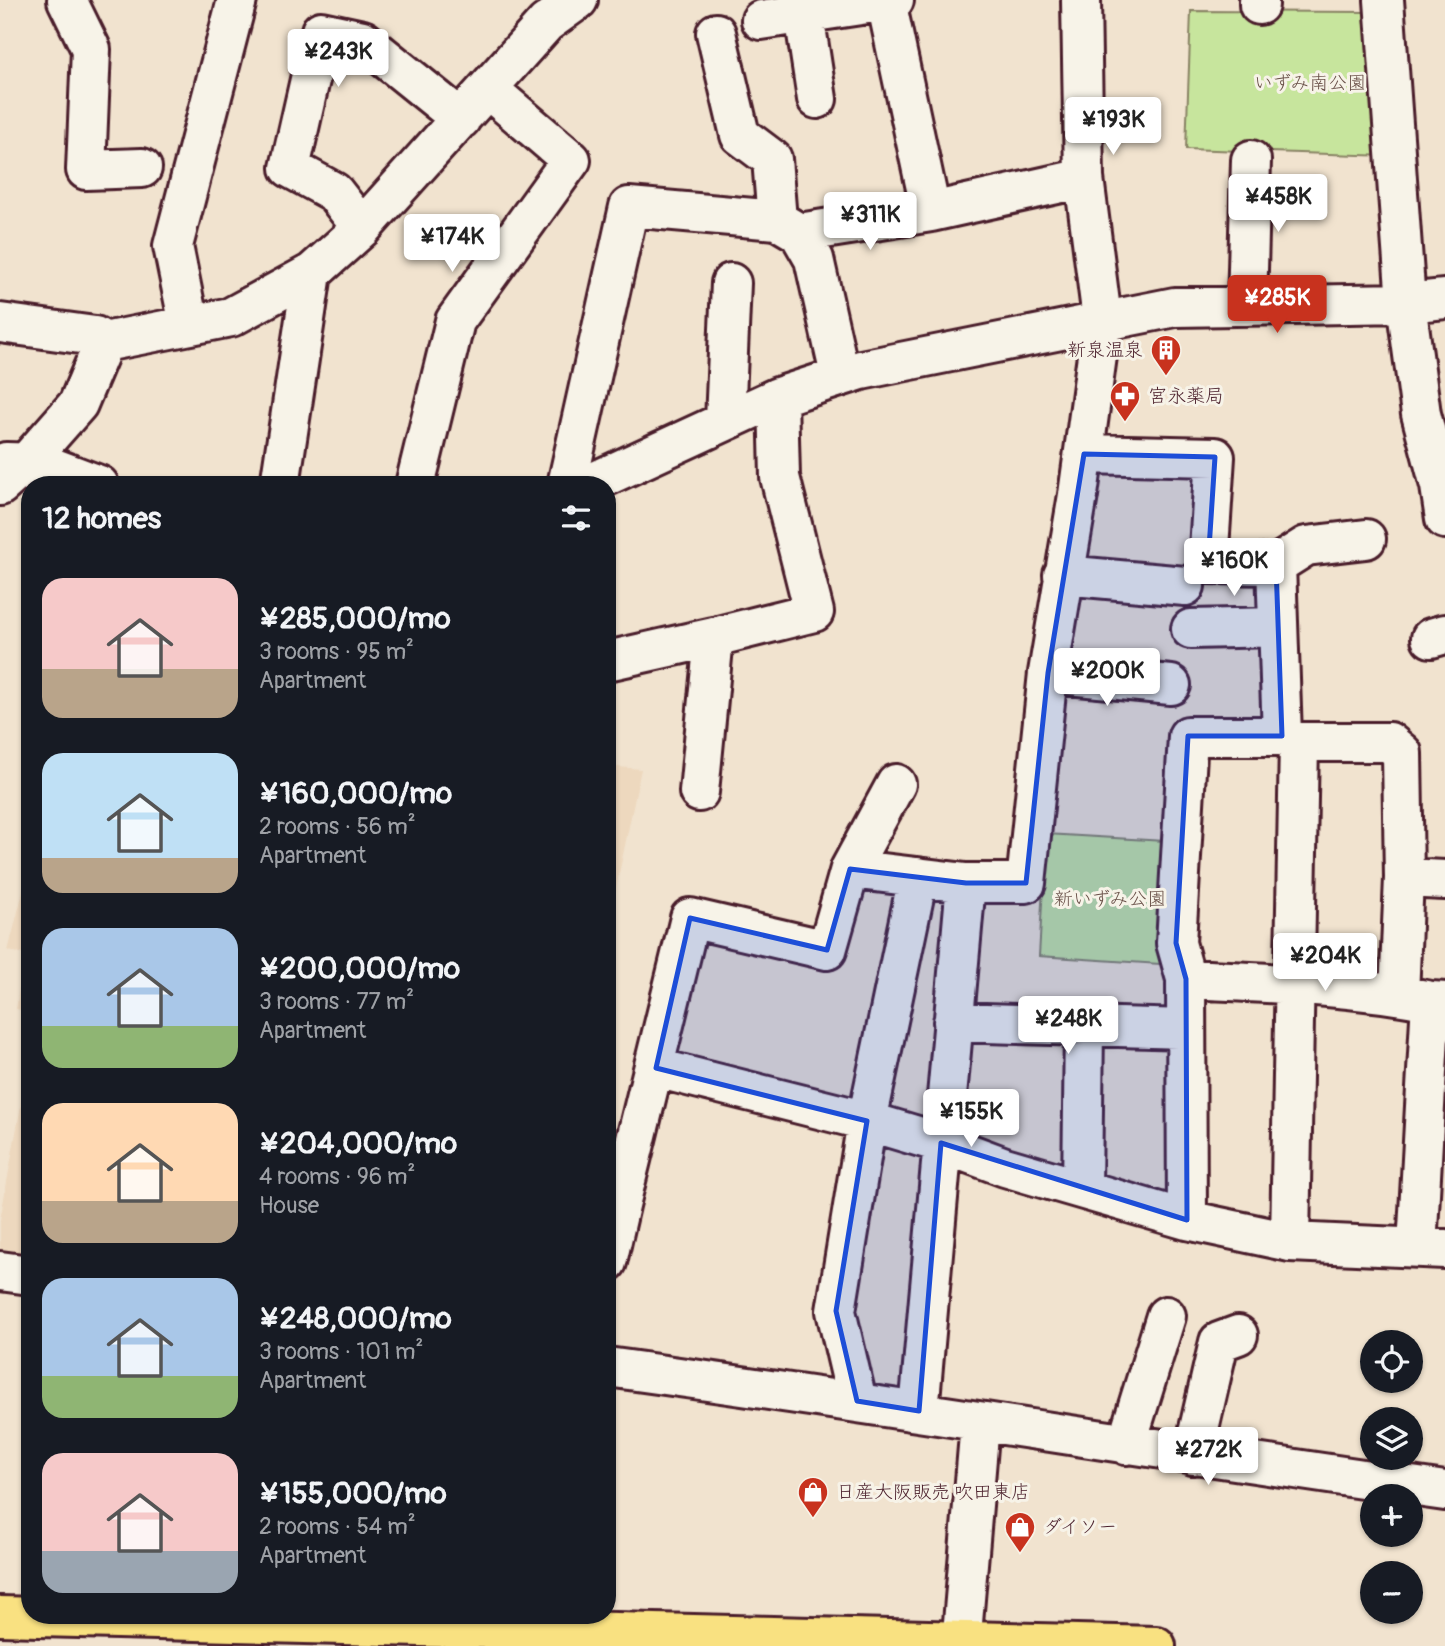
<!DOCTYPE html>
<meta charset="utf-8">
<style>
:root{--surface:#171b24;--page:#242831;--text:#f1f3f6;--muted:#9ea1a6;--accent:#c8321e}
body{margin:0;font-family:Pangolin,"Klee One",sans-serif;background:var(--page);color:var(--text);height:100vh;display:flex;flex-direction:column;font-size:26px;white-space:nowrap}
*{box-sizing:border-box;margin:0}
p{font-size:23px;color:var(--muted)}
.icon{flex:none;width:38px;height:38px;fill:none;stroke:currentColor;stroke-width:2;stroke-linecap:round;stroke-linejoin:round}
.map{position:relative;flex:1;overflow:hidden}
.sheet{position:absolute;left:21px;top:476px;width:595px;height:1148px;display:flex;flex-direction:column;background:var(--surface);border-radius:28px;box-shadow:0 2px 5px #0004}
.sheet>*{flex:none}
.tools{position:absolute;left:1360px;top:1330px;display:grid;gap:14px}
.tools a{display:grid;place-items:center;width:63px;height:63px;border-radius:50%;background:var(--surface);box-shadow:0 2px 5px #0004;font-size:35px}
.price{position:absolute;translate:-50% -60px;padding:0 16px;border-radius:7px;background:#fff;color:#222;font-size:23px;line-height:46px;filter:drop-shadow(0 2px 4px #0008)}
.price::after{content:'';position:absolute;left:50%;top:42px;width:21px;height:16px;margin-left:-10px;background:inherit;clip-path:polygon(0 0,100% 0,50% 100%)}
.price.on{background:var(--accent);color:#fff}
ul{padding:0;list-style:none}
li{display:flex;align-items:center;gap:21px;height:175px;padding:0 21px}
li span{display:grid;place-items:center;flex:none;width:196px;height:140px;border-radius:21px;color:#555}
li>.icon{margin-inline-start:auto}
span .icon{width:84px;height:84px;fill:#fffc;stroke-width:1}
li b{font-size:30px}
h2{display:flex;justify-content:space-between;align-items:center;height:84px;padding:0 21px;font-size:30px}
.map>svg:first-child{display:block}
.built{fill:#edd8be}
.green{fill:#c7e59d;stroke:#888264;stroke-width:2}
.lines{fill:none;stroke-linecap:round;stroke-linejoin:round}
.minor-casing{stroke:#4a1f2b;stroke-width:44}
.highway-casing{stroke:#4a1f2b;stroke-width:44}
.minor{stroke:#f7f3e8;stroke-width:38}
.highway{stroke:#f9e181;stroke-width:38}
.marked{fill:#1d4ed8;fill-opacity:0.2;stroke:#1d4ed8;stroke-width:5;stroke-linejoin:round}
.labels{text-anchor:middle;dominant-baseline:central;stroke-width:6;stroke-linejoin:round;paint-order:stroke}
.park-label{font-size:19px;fill:#695048;stroke:#f7f3e8}
.poi-label{font-size:19px;fill:#4a1f2b;stroke:#f7f3e8;text-anchor:start}
</style>
<div class="map">
<svg width="1445" height="1646" viewBox="0 0 1445 1646">
<rect width="100%" height="100%" fill="#f1e3cf"/>
<filter id="ink" filterUnits="userSpaceOnUse"><feTurbulence type="fractalNoise" baseFrequency=".0143" numOctaves="2"/><feDisplacementMap in="SourceGraphic" scale="14" xChannelSelector="R" yChannelSelector="G"/><feConvolveMatrix kernelMatrix="1 2 1 2 8 2 1 2 1" color-interpolation-filters="sRGB"/></filter>
<g filter="url(#ink)">
<!-- built -->
<path class="built" d="M 607,766 L 641,769 L 607,931 Z
M 30,864 L 30,1012 L 16,1009 L 25,954 L 8,951 Z
M 30,1056 L 30,1254 L 0,1250 L 0,1220 Z"/>
<!-- green -->
<path class="green" d="M 1191,11 L 1376,12 L 1388,156 L 1186,149 Z
M 1046,834 L 1182,842 L 1175,965 L 1039,956 Z"/>
<g class="lines">
<!-- minor casing -->
<g class="minor-casing">
<path id="minor" d="M 67,0 L 91,49 L 86,170 L 142,168
M 1259,0 L 1259,5
M 1384,0 L 1406,303 L 1421,414 L 1440,486 L 1445,519
M 886,1 L 931,212 L 1084,178
M 804,14 L 817,99
M 761,20 L 894,0
M 777,220 L 799,233 L 814,259 L 840,375
M 362,228 L 334,192 L 290,168 L 321,31 L 363,40 L 461,119
M 799,233 L 931,212
M 1247,306 L 1251,160
M 0,323 L 95,336 L 104,342 L 231,317 L 312,273 L 362,228 L 546,23 L 578,0
M 189,325 L 173,246 L 237,0
M 725,421 L 731,283
M 1084,454 L 1215,457 L 1208,564 L 1276,565 L 1282,736
M 6,462 L 41,463 L 99,485
M 280,485 L 312,273
M 415,485 L 455,321 L 571,160 L 488,89
M 567,485 L 629,207 L 777,220 L 772,159 L 740,135 L 716,33
M 587,485 L 778,397 L 861,370 L 1175,307 L 1406,303 L 1445,299
M 0,486 L 25,464 L 78,404 L 104,342
M 1276,565 L 1306,546 L 1366,539
M 1063,575 L 1185,586
M 1191,629 L 1278,627
M 1431,638 L 1445,634
M 607,661 L 714,637
M 1048,673 L 1171,685
M 699,792 L 714,637 L 814,612 L 780,477 L 778,397
M 850,869 L 966,883 L 1026,883 L 1048,673 L 1078,495 L 1102,319 L 1084,178 L 1081,0
M 1404,878 L 1445,880
M 1186,979 L 1187,1220
M 1399,995 L 1404,878 L 1402,753 L 1389,742 L 1299,742 L 1282,736 L 1188,736 L 1176,943 L 1186,979 C 1267,983 1351,985 1431,1001
M 953,1022 L 1186,1029
M 656,1068 L 867,1121 L 941,1143 L 1005,1167 L 1187,1220 L 1290,1242 L 1445,1249
M 1082,1189 L 1084,1027
M 607,1202 L 620,1205 L 690,918 L 827,950 L 850,869 L 896,784
M 1290,1242 L 1299,742
M 1417,1247 L 1431,1001 L 1445,1002
M 607,1262 L 620,1205
M 0,1271 L 30,1275
M 607,1367 C 887,1405 1165,1451 1445,1491
M 857,1401 L 836,1311 L 867,1121 L 918,877
M 919,1411 L 966,883
M 1126,1445 L 1166,1316
M 1193,1455 L 1219,1342 L 1238,1335
M 961,1646 L 980,1423"/>
</g>
<!-- highway casing -->
<g class="highway-casing">
<path id="highway" d="M 0,1616 L 1156,1646"/>
</g>
<!-- minor -->
<use href="#minor" class="minor"/>
<!-- highway -->
<use href="#highway" class="highway"/>
</g>
</g>
<!-- marked area -->
<path class="marked" d="M 1084,454 L 1215,457 L 1208,564 L 1276,565 L 1282,736 L 1188,736 L 1176,943 L 1186,979 L 1187,1220 L 941,1143 L 919,1411 L 857,1401 L 836,1311 L 867,1121 L 656,1068 L 690,918 L 827,950 L 850,869 L 966,883 L 1026,883 L 1048,673 Z"/>
<!-- icons -->
<defs>
<g id="building-pin" transform="scale(1.575)"><path d="M0 17L-7.5 6A9.5 9.5 0 1 1 7.5 6Z" fill="#c8321e" stroke="#f7f3e8"/><path d="M-4-6H4V6H1V3H-1V6H-4ZM-2.5-4.3h1.7v1.8h-1.7ZM.8-4.3h1.7v1.8H.8ZM-2.5-1h1.7V.8h-1.7ZM.8-1h1.7V.8H.8Z" fill="#fff"/></g>
<g id="pharmacy-pin" transform="scale(1.575)"><path d="M0 17L-7.5 6A9.5 9.5 0 1 1 7.5 6Z" fill="#c8321e" stroke="#f7f3e8"/><path d="M-2-6h4v4h4v4h-4v4h-4v-4h-4v-4h4Z" fill="#fff"/></g>
<g id="shop-pin" transform="scale(1.575)"><path d="M0 17L-7.5 6A9.5 9.5 0 1 1 7.5 6Z" fill="#c8321e" stroke="#f7f3e8"/><path d="M-5-2.5h2.3a2.7 3.5 0 0 1 5.4 0H5L5.5 6h-11ZM-1.5-2.5h3a1.5 2.3 0 0 0-3 0Z" fill="#fff"/></g>
</defs>
<g fill-rule="evenodd">
<use href="#building-pin" x="1166" y="350"/>
<use href="#pharmacy-pin" x="1125" y="396"/>
<use href="#shop-pin" x="813" y="1492"/>
<use href="#shop-pin" x="1020" y="1527"/>
</g>
<g class="labels">
<!-- park labels -->
<g class="park-label">
<text x="1310" y="83">いずみ南公園</text>
<text x="1110" y="899">新いずみ公園</text>
</g>
<!-- poi labels -->
<g class="poi-label">
<text x="1143" y="350" text-anchor="end">新泉温泉</text>
<text x="1148" y="396">宮永薬局</text>
<text x="836" y="1492">日産大阪販売 吹田東店</text>
<text x="1043" y="1527">ダイソー</text>
</g>
</g>
</svg>
<div class="tools">
<a><svg class="icon" aria-label="locate" viewBox="0 0 24 24"><circle cx="12" cy="12" r="6"/><path d="M12 2v4M12 18v4M2 12h4M18 12h4"/></svg></a>
<a><svg class="icon" aria-label="layers" viewBox="0 0 24 24"><path d="M12 4l9 5-9 5-9-5zM3 14l9 5 9-5"/></svg></a>
<a>+</a>
<a>−</a>
</div>
<b class="price" style="left:338px;top:89px">¥243K</b>
<b class="price" style="left:1113px;top:157px">¥193K</b>
<b class="price" style="left:1278px;top:234px">¥458K</b>
<b class="price" style="left:870px;top:252px">¥311K</b>
<b class="price" style="left:452px;top:274px">¥174K</b>
<b class="price on" style="left:1277px;top:335px">¥285K</b>
<b class="price" style="left:1234px;top:598px">¥160K</b>
<b class="price" style="left:1107px;top:708px">¥200K</b>
<b class="price" style="left:1325px;top:993px">¥204K</b>
<b class="price" style="left:1068px;top:1056px">¥248K</b>
<b class="price" style="left:971px;top:1149px">¥155K</b>
<b class="price" style="left:1208px;top:1487px">¥272K</b>
<section class="sheet">
<h2>12 homes<svg class="icon" aria-label="filters" viewBox="0 0 24 24"><path d="M4 7h16M4 17h16"/><circle cx="9" cy="7" r="2"/><circle cx="15" cy="17" r="2"/></svg></h2>
<ul>
<li><span style="background:linear-gradient(#f6c9c9 65%,#b9a48a 0)"><svg class="icon" aria-label="home" viewBox="0 0 24 24"><path d="M3 11l9-7 9 7M6 9v11h12V9"/></svg></span><div><b>¥285,000/mo</b><p>3 rooms · 95 m²</p><p>Apartment</p></div></li>
<li><span style="background:linear-gradient(#bfe0f5 75%,#b9a48a 0)"><svg class="icon" aria-label="home" viewBox="0 0 24 24"><path d="M3 11l9-7 9 7M6 9v11h12V9"/></svg></span><div><b>¥160,000/mo</b><p>2 rooms · 56 m²</p><p>Apartment</p></div></li>
<li><span style="background:linear-gradient(#a9c7e8 70%,#8fb573 0)"><svg class="icon" aria-label="home" viewBox="0 0 24 24"><path d="M3 11l9-7 9 7M6 9v11h12V9"/></svg></span><div><b>¥200,000/mo</b><p>3 rooms · 77 m²</p><p>Apartment</p></div></li>
<li><span style="background:linear-gradient(#ffd9b3 70%,#b9a48a 0)"><svg class="icon" aria-label="home" viewBox="0 0 24 24"><path d="M3 11l9-7 9 7M6 9v11h12V9"/></svg></span><div><b>¥204,000/mo</b><p>4 rooms · 96 m²</p><p>House</p></div></li>
<li><span style="background:linear-gradient(#a9c7e8 70%,#8fb573 0)"><svg class="icon" aria-label="home" viewBox="0 0 24 24"><path d="M3 11l9-7 9 7M6 9v11h12V9"/></svg></span><div><b>¥248,000/mo</b><p>3 rooms · 101 m²</p><p>Apartment</p></div></li>
<li><span style="background:linear-gradient(#f6c9c9 70%,#9aa5b1 0)"><svg class="icon" aria-label="home" viewBox="0 0 24 24"><path d="M3 11l9-7 9 7M6 9v11h12V9"/></svg></span><div><b>¥155,000/mo</b><p>2 rooms · 54 m²</p><p>Apartment</p></div></li>
</ul>
</section>
</div>
